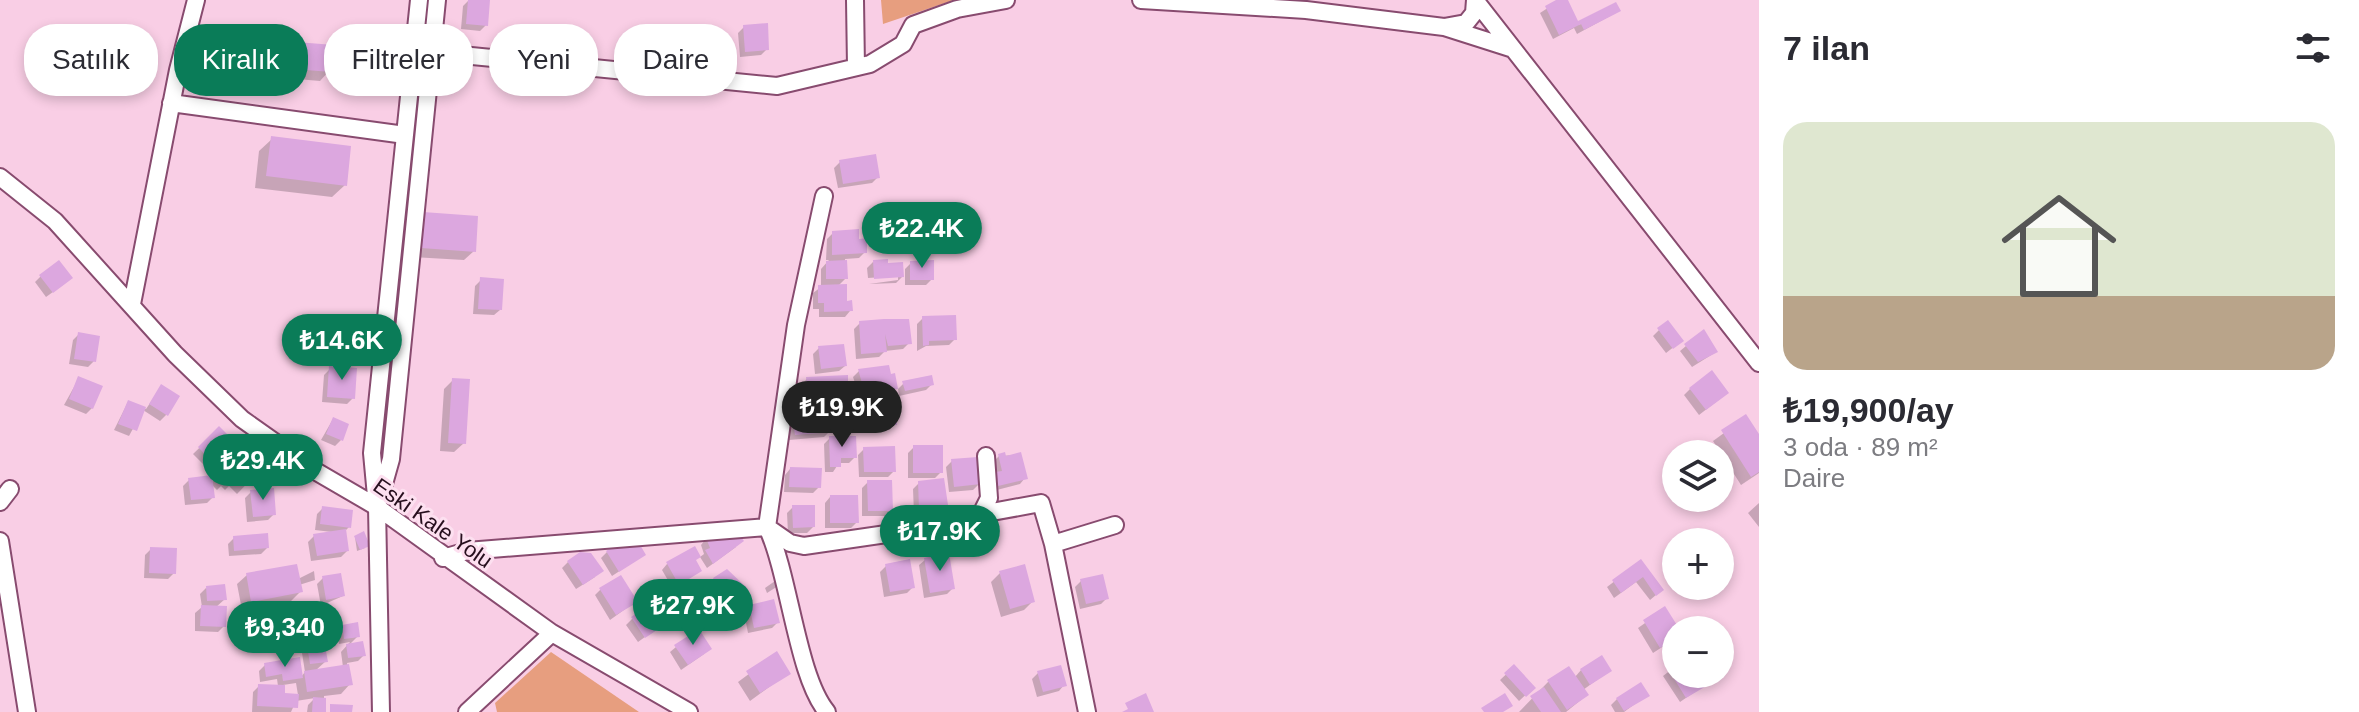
<!DOCTYPE html>
<html lang="tr">
<meta charset="utf-8">
<style>
:root{--surface:#fff;--page:#f2f2f3;--text:#2b2b33;--muted:#7c7c81;--accent:#0a7c58}
body{margin:0;font-family:Helvetica,sans-serif;background:var(--page);color:var(--text);height:100vh;display:flex;flex-direction:column;font-size:30px;white-space:nowrap}
*{box-sizing:border-box;margin:0}
p{font-size:26px;color:var(--muted)}
.icon{flex:none;width:44px;height:44px;fill:none;stroke:currentColor;stroke-width:2;stroke-linecap:round;stroke-linejoin:round}
.map{position:relative;flex:1;overflow:hidden}
.panel{display:flex;flex-direction:column;background:var(--surface);width:600px}
.panel>*{flex:none}
.guide{position:absolute;left:24px;top:24px;width:760px;height:72px;display:flex;gap:16px}
.controls{position:absolute;left:1662px;top:440px;display:grid;gap:16px}
.controls a{display:grid;place-items:center;width:72px;height:72px;border-radius:50%;background:var(--surface);box-shadow:0 4px 12px #0003;font-size:40px}
.price{position:absolute;translate:-50% -68px;padding:0 18px;border-radius:28px;background:var(--accent);color:#fff;font-size:26px;line-height:52px;filter:drop-shadow(0 2px 4px #0008)}
.price::after{content:'';position:absolute;left:50%;top:48px;width:24px;height:18px;margin-left:-12px;background:inherit;clip-path:polygon(0 0,100% 0,50% 100%)}
.price.selected{background:#222;color:#fff}
ul{padding:0;list-style:none}
li{display:grid;align-content:center;gap:16px;height:424px;padding:0 24px}
li span{display:grid;place-items:center;height:248px;border-radius:24px;color:#555}
li>.icon{margin-inline-start:auto}
span .icon{width:144px;height:144px;fill:#fffc;stroke-width:1}
li b{font-size:34px}
h2{display:flex;justify-content:space-between;align-items:center;height:96px;padding:0 24px;font-size:34px}
.pill{padding:0 28px;border-radius:32px;background:var(--surface);box-shadow:0 4px 12px #0003;font-size:28px;line-height:72px}
.pill.selected{background:var(--accent);color:#fff}
main{display:flex;flex:1;min-height:0}
.map>svg:first-child{display:block}
.green{fill:#e79e7f}
.shadow{fill:#0003;fill-rule:evenodd}
.building{fill:#dca7df}
.lines{fill:none;stroke-linecap:round;stroke-linejoin:round}
.minor-casing{stroke:#884b6f;stroke-width:20}
.minor{stroke:#fff;stroke-width:16}
.labels{text-anchor:middle;dominant-baseline:central;stroke-width:6;stroke-linejoin:round;paint-order:stroke}
.street-label{font-size:22px;fill:#270f1e;stroke:#fde0f0}
</style>
<main>
<div class="map">
<svg width="1759" height="712" viewBox="0 0 1759 712">
<rect width="100%" height="100%" fill="#f9cee5"/>
<!-- green -->
<path class="green" d="M 881,0 L 954,0 L 883,24 Z
M 551,652 L 639,712 L 497,712 L 495,703 Z"/>
<!-- shadow -->
<path class="shadow" d="M 469,0 L 486,25 L 480,31 L 461,29 L 463,6 Z
M 1560,0 L 1566,0 L 1578,25 L 1619,11 L 1577,34 L 1574,28 L 1553,39 L 1540,13 Z
M 744,27 L 767,49 L 761,55 L 740,57 L 738,33 Z
M 343,40 L 365,68 L 359,74 L 335,77 L 337,46 Z
M 296,44 L 329,71 L 320,81 L 285,78 L 287,53 Z
M 272,139 L 345,185 L 332,197 L 255,188 L 259,151 Z
M 840,162 L 878,177 L 872,183 L 838,188 L 834,168 Z
M 414,223 L 474,251 L 464,260 L 412,257 Z
M 833,233 L 857,241 L 865,252 L 859,258 L 845,259 L 846,278 L 837,287 L 850,311 L 845,317 L 819,317 L 819,309 L 813,309 L 813,293 L 821,287 L 821,269 L 829,260 L 826,260 L 827,239 Z
M 873,262 L 902,277 L 896,283 L 869,284 L 898,280 L 898,276 L 868,278 L 867,268 Z
M 911,263 L 932,279 L 926,285 L 905,285 L 905,269 Z
M 41,276 L 64,284 L 46,297 L 35,282 Z
M 481,280 L 500,310 L 494,315 L 473,314 L 475,286 Z
M 923,318 L 955,339 L 949,345 L 926,346 L 917,351 L 917,324 Z
M 860,323 L 909,343 L 903,349 L 885,351 L 879,357 L 856,359 L 854,329 Z
M 1659,330 L 1675,346 L 1666,353 L 1653,336 Z
M 79,334 L 94,361 L 88,367 L 69,364 L 73,340 Z
M 1686,346 L 1716,352 L 1692,367 L 1680,351 Z
M 819,348 L 845,366 L 839,371 L 815,374 L 813,354 Z
M 330,369 L 353,398 L 347,404 L 322,402 L 324,375 Z
M 859,371 L 889,376 L 896,388 L 890,394 L 860,398 L 853,377 Z
M 79,378 L 92,408 L 86,414 L 64,405 Z
M 807,379 L 846,396 L 840,402 L 810,403 L 810,392 L 802,392 L 801,385 Z
M 453,380 L 464,443 L 454,452 L 440,451 L 444,389 Z
M 904,383 L 932,384 L 926,390 L 899,396 L 898,389 Z
M 161,387 L 166,415 L 160,421 L 143,410 L 129,436 L 114,430 L 128,402 L 146,409 Z
M 1690,389 L 1721,398 L 1699,415 L 1684,395 Z
M 867,401 L 895,424 L 889,430 L 862,430 L 862,421 L 858,421 L 861,407 Z
M 799,410 L 823,423 L 830,431 L 824,437 L 789,440 L 788,430 Z
M 1746,417 L 1759,438 L 1759,473 L 1741,485 L 1713,441 Z
M 333,419 L 341,440 L 335,446 L 321,440 Z
M 219,429 L 232,442 L 207,468 L 193,454 Z
M 830,438 L 855,457 L 849,463 L 839,463 L 833,472 L 825,472 L 824,444 Z
M 914,447 L 941,472 L 935,478 L 908,478 L 908,453 Z
M 246,448 L 264,466 L 237,494 L 229,486 L 225,490 L 221,486 L 217,490 L 211,484 L 213,497 L 207,503 L 185,505 L 183,486 L 189,480 L 211,483 Z
M 864,449 L 894,471 L 888,477 L 859,477 L 858,455 Z
M 1020,455 L 1025,478 L 1020,484 L 993,491 L 990,480 L 996,474 L 993,462 L 999,456 Z
M 952,461 L 979,484 L 973,490 L 949,492 L 946,467 Z
M 790,469 L 819,487 L 813,493 L 784,492 L 785,475 Z
M 868,482 L 891,510 L 885,516 L 862,516 L 862,488 Z
M 919,483 L 946,504 L 940,510 L 914,514 L 913,489 Z
M 251,492 L 274,514 L 268,520 L 247,522 L 245,498 Z
M 830,497 L 857,522 L 851,528 L 825,528 L 825,503 Z
M 1759,503 L 1759,527 L 1748,513 Z
M 793,507 L 813,527 L 807,533 L 788,533 L 787,513 Z
M 323,508 L 349,527 L 344,532 L 347,551 L 341,557 L 311,561 L 308,542 L 314,536 L 332,532 L 315,530 L 317,514 Z
M 355,537 L 365,548 L 357,551 Z
M 234,538 L 267,548 L 261,554 L 229,556 L 228,544 Z
M 706,539 L 736,547 L 707,568 L 700,557 L 704,554 L 701,545 Z
M 151,549 L 174,573 L 168,579 L 144,578 L 145,555 Z
M 607,552 L 644,555 L 612,576 L 601,558 Z
M 925,560 L 953,588 L 947,594 L 924,598 L 919,565 Z
M 694,561 L 700,571 L 673,589 L 662,570 L 667,564 Z
M 1641,561 L 1656,595 L 1650,600 L 1636,582 L 1614,598 L 1607,587 Z
M 568,562 L 595,577 L 576,589 L 562,568 Z
M 886,566 L 913,587 L 907,593 L 884,597 L 880,572 Z
M 314,571 L 315,580 L 299,585 L 300,592 L 291,601 L 242,610 L 237,584 L 247,575 L 298,579 Z
M 1001,572 L 1033,601 L 1024,610 L 1001,617 L 991,582 Z
M 323,578 L 343,596 L 327,603 L 329,614 L 323,620 L 303,623 L 302,614 L 307,608 L 321,606 L 317,584 Z
M 714,579 L 745,589 L 718,607 L 708,585 Z
M 775,581 L 778,586 L 767,593 L 765,588 Z
M 1081,581 L 1107,598 L 1101,604 L 1080,609 L 1075,587 Z
M 206,588 L 225,599 L 215,608 L 224,626 L 218,632 L 195,631 L 195,613 L 202,607 L 200,594 Z
M 601,589 L 635,602 L 610,620 L 595,595 Z
M 750,607 L 778,622 L 772,628 L 748,633 L 744,613 Z
M 1665,609 L 1677,630 L 1676,638 L 1653,653 L 1638,628 Z
M 632,619 L 663,624 L 638,642 L 626,625 Z
M 343,627 L 358,636 L 348,646 L 364,655 L 358,661 L 347,663 L 350,684 L 341,694 L 324,696 L 324,712 L 307,712 L 308,705 L 315,698 L 296,701 L 291,712 L 252,712 L 253,692 L 259,686 L 278,686 L 277,679 L 260,682 L 259,671 L 265,665 L 301,677 L 305,672 L 299,634 L 305,628 L 326,661 L 315,671 L 343,667 L 341,652 L 350,642 L 339,644 L 337,633 ZM 296,683 L 298,695 L 283,695 L 283,685 Z
M 676,647 L 704,654 L 681,670 L 670,652 Z
M 776,654 L 788,673 L 750,701 L 738,682 Z
M 1676,666 L 1676,674 L 1699,674 L 1705,685 L 1680,702 L 1663,676 Z
M 1514,667 L 1533,688 L 1519,701 L 1500,680 Z
M 1581,670 L 1609,671 L 1583,690 L 1587,695 L 1566,712 L 1519,712 L 1548,682 L 1575,677 Z
M 1038,673 L 1064,685 L 1059,691 L 1037,697 L 1032,679 Z
M 1647,695 L 1624,712 L 1615,712 L 1611,705 L 1617,699 Z"/>
<!-- building -->
<path class="building" d="M 468,0 L 490,0 L 488,26 L 466,24 Z
M 1556,0 L 1568,0 L 1578,21 L 1616,2 L 1621,11 L 1584,30 L 1581,24 L 1559,35 L 1545,6 Z
M 768,23 L 769,50 L 745,52 L 743,25 Z
M 343,38 L 370,40 L 367,69 L 340,72 Z
M 296,42 L 334,45 L 331,72 L 293,69 Z
M 271,136 L 351,146 L 347,186 L 266,176 Z
M 876,154 L 880,178 L 843,184 L 839,160 Z
M 423,212 L 478,216 L 476,252 L 421,248 Z
M 859,229 L 859,239 L 867,238 L 867,253 L 832,255 L 832,231 Z
M 888,259 L 888,263 L 903,262 L 904,277 L 874,279 L 873,260 Z
M 59,260 L 73,278 L 53,293 L 39,275 Z
M 847,260 L 848,279 L 826,279 L 826,261 Z
M 934,260 L 934,280 L 910,280 L 910,261 Z
M 480,277 L 504,279 L 502,310 L 478,309 Z
M 847,284 L 847,301 L 852,300 L 853,311 L 824,312 L 824,303 L 818,303 L 818,285 Z
M 956,315 L 957,340 L 929,341 L 929,345 L 923,346 L 922,316 Z
M 884,319 L 909,319 L 912,344 L 888,346 L 885,334 L 887,352 L 861,354 L 859,321 Z
M 1668,320 L 1684,341 L 1673,349 L 1657,328 Z
M 1704,329 L 1718,352 L 1698,362 L 1684,344 Z
M 78,332 L 100,336 L 96,362 L 74,359 Z
M 844,344 L 847,366 L 821,369 L 818,346 Z
M 889,365 L 891,374 L 895,373 L 898,389 L 865,394 L 858,369 Z
M 329,366 L 357,368 L 355,399 L 327,397 Z
M 1712,370 L 1729,393 L 1706,410 L 1689,388 Z
M 848,375 L 848,397 L 815,397 L 815,387 L 807,387 L 806,377 Z
M 932,375 L 934,385 L 905,391 L 902,381 Z
M 78,376 L 103,386 L 93,409 L 69,399 Z
M 452,378 L 470,379 L 466,444 L 448,443 Z
M 161,384 L 180,396 L 168,416 L 149,404 Z
M 866,399 L 897,399 L 897,425 L 867,425 L 867,416 L 863,415 Z
M 128,400 L 146,407 L 137,431 L 118,424 Z
M 824,406 L 825,421 L 831,420 L 832,432 L 795,435 L 793,422 L 799,421 L 798,409 Z
M 1746,414 L 1759,434 L 1759,472 L 1751,477 L 1721,430 Z
M 333,417 L 349,424 L 343,441 L 326,434 Z
M 219,426 L 235,442 L 214,464 L 198,447 Z
M 829,436 L 856,436 L 857,458 L 841,458 L 841,467 L 830,467 Z
M 246,445 L 267,466 L 247,486 L 240,479 L 235,483 L 231,478 L 228,482 L 219,473 Z
M 913,445 L 943,445 L 943,473 L 913,473 Z
M 895,446 L 896,472 L 864,472 L 863,447 Z
M 1005,452 L 1006,456 L 1021,452 L 1028,479 L 998,486 L 995,472 L 1002,471 L 998,454 Z
M 978,457 L 981,484 L 954,487 L 951,459 Z
M 790,467 L 822,468 L 821,488 L 789,487 Z
M 212,475 L 215,498 L 191,500 L 188,478 Z
M 944,478 L 948,505 L 919,509 L 918,481 Z
M 867,480 L 892,480 L 893,511 L 868,511 Z
M 274,488 L 276,515 L 253,517 L 250,490 Z
M 830,495 L 858,495 L 859,523 L 830,523 Z
M 792,505 L 815,505 L 815,527 L 793,528 Z
M 322,506 L 353,510 L 351,528 L 320,524 Z
M 346,529 L 349,551 L 317,556 L 313,534 Z
M 364,531 L 370,546 L 360,550 L 354,536 Z
M 268,533 L 269,548 L 234,551 L 233,536 Z
M 740,536 L 744,541 L 713,564 L 705,550 L 710,548 L 706,538 Z
M 636,538 L 646,555 L 619,572 L 606,551 L 622,540 Z
M 695,546 L 701,557 L 696,560 L 702,571 L 679,585 L 666,562 Z
M 150,547 L 177,548 L 176,574 L 149,573 Z
M 580,552 L 591,553 L 604,571 L 583,585 L 567,561 Z
M 949,553 L 955,589 L 930,593 L 924,558 Z
M 910,559 L 915,588 L 890,592 L 885,564 Z
M 1641,559 L 1664,590 L 1656,596 L 1643,577 L 1621,593 L 1612,580 Z
M 297,564 L 303,592 L 251,602 L 246,573 Z
M 1025,564 L 1035,602 L 1010,609 L 999,571 Z
M 727,569 L 748,589 L 724,603 L 713,578 Z
M 341,573 L 345,596 L 326,600 L 322,576 Z
M 1103,574 L 1109,599 L 1086,604 L 1080,579 Z
M 621,575 L 638,602 L 616,615 L 599,588 Z
M 225,584 L 227,600 L 207,601 L 206,586 Z
M 774,599 L 780,623 L 754,628 L 749,605 Z
M 329,603 L 331,614 L 308,618 L 307,606 Z
M 652,603 L 666,624 L 645,638 L 631,617 Z
M 201,605 L 227,606 L 226,627 L 200,626 Z
M 1665,606 L 1680,630 L 1676,630 L 1676,638 L 1660,648 L 1643,620 Z
M 358,622 L 360,637 L 344,639 L 342,625 Z
M 321,624 L 328,662 L 310,664 L 304,626 Z
M 699,629 L 712,649 L 688,665 L 674,645 Z
M 363,641 L 366,656 L 348,658 L 346,644 Z
M 777,651 L 791,674 L 760,693 L 746,671 Z
M 1602,655 L 1612,671 L 1590,685 L 1580,669 Z
M 300,657 L 303,678 L 283,681 L 282,674 L 266,677 L 264,663 Z
M 349,664 L 353,685 L 307,692 L 304,671 Z
M 1514,664 L 1536,688 L 1526,697 L 1504,673 Z
M 1676,664 L 1676,674 L 1701,674 L 1708,685 L 1686,698 L 1668,669 Z
M 1061,665 L 1067,686 L 1043,692 L 1037,671 Z
M 1569,666 L 1589,695 L 1567,710 L 1547,680 Z
M 1641,682 L 1650,696 L 1624,711 L 1616,698 Z
M 258,684 L 285,685 L 285,693 L 299,694 L 298,708 L 257,706 Z
M 1544,687 L 1561,712 L 1541,712 L 1530,696 Z
M 1146,693 L 1154,712 L 1122,712 L 1128,709 L 1125,703 Z
M 1505,693 L 1513,706 L 1503,712 L 1484,712 L 1481,708 Z
M 313,697 L 326,698 L 326,712 L 312,712 Z
M 330,704 L 353,705 L 352,712 L 330,712 Z"/>
<g class="lines">
<!-- minor casing -->
<g class="minor-casing">
<path id="minor" d="M 855,0 L 856,67
M 1141,0 L 1306,10 L 1444,27
M 1475,0 L 1759,363
M 1475,0 L 1474,13 L 1466,23 L 1444,27 L 1513,49
M 431,52 L 777,86 L 870,64 L 903,44 L 913,25 L 957,9 L 1006,0
M 171,103 L 405,135
M 0,177 L 55,221 L 175,354 L 242,419 L 317,472 L 377,507 L 552,633 L 689,712
M 824,196 L 796,325 L 767,527 C 790,577 797,676 827,712
M 132,304 L 178,70 L 196,0
M 380,498 L 391,459 L 437,0
M 0,502 L 10,489
M 981,514 L 1041,503 L 1053,544 L 1115,525
M 0,541 L 27,712
M 1053,544 L 1087,712
M 443,558 L 467,551 L 767,527 L 790,543 L 804,546 L 907,531 L 981,514 L 989,498 L 986,456
M 381,712 L 377,507 L 372,453 L 419,0
M 467,712 L 552,633"/>
</g>
<!-- minor -->
<use href="#minor" class="minor"/>
</g>
<g class="labels">
<!-- street labels -->
<g class="street-label">
<text transform="translate(433 523) rotate(35)">Eski Kale Yolu</text>
</g>
</g>
</svg>
<div class="controls">
<a><svg class="icon" aria-label="layers" viewBox="0 0 24 24"><path d="M12 4l9 5-9 5-9-5zM3 14l9 5 9-5"/></svg></a>
<a>+</a>
<a>−</a>
</div>
<b class="price" style="left:922px;top:270px">₺22.4K</b>
<b class="price" style="left:342px;top:382px">₺14.6K</b>
<b class="price selected" style="left:842px;top:449px">₺19.9K</b>
<b class="price" style="left:263px;top:502px">₺29.4K</b>
<b class="price" style="left:940px;top:573px">₺17.9K</b>
<b class="price" style="left:693px;top:647px">₺27.9K</b>
<b class="price" style="left:285px;top:669px">₺9,340</b>
<div class="guide">
<a class="pill">Satılık</a>
<a class="pill selected">Kiralık</a>
<a class="pill">Filtreler</a>
<a class="pill">Yeni</a>
<a class="pill">Daire</a>
</div>
</div>
<section class="panel">
<h2>7 ilan<svg class="icon" aria-label="filters" viewBox="0 0 24 24"><path d="M4 7h16M4 17h16"/><circle cx="9" cy="7" r="2"/><circle cx="15" cy="17" r="2"/></svg></h2>
<ul>
<li><span style="background:linear-gradient(#dfe7d0 70%,#b9a48a 0)"><svg class="icon" aria-label="home" viewBox="0 0 24 24"><path d="M3 11l9-7 9 7M6 9v11h12V9"/></svg></span><div><b>₺19,900/ay</b><p>3 oda · 89 m²</p><p>Daire</p></div></li>
</ul>
</section>
</main>
